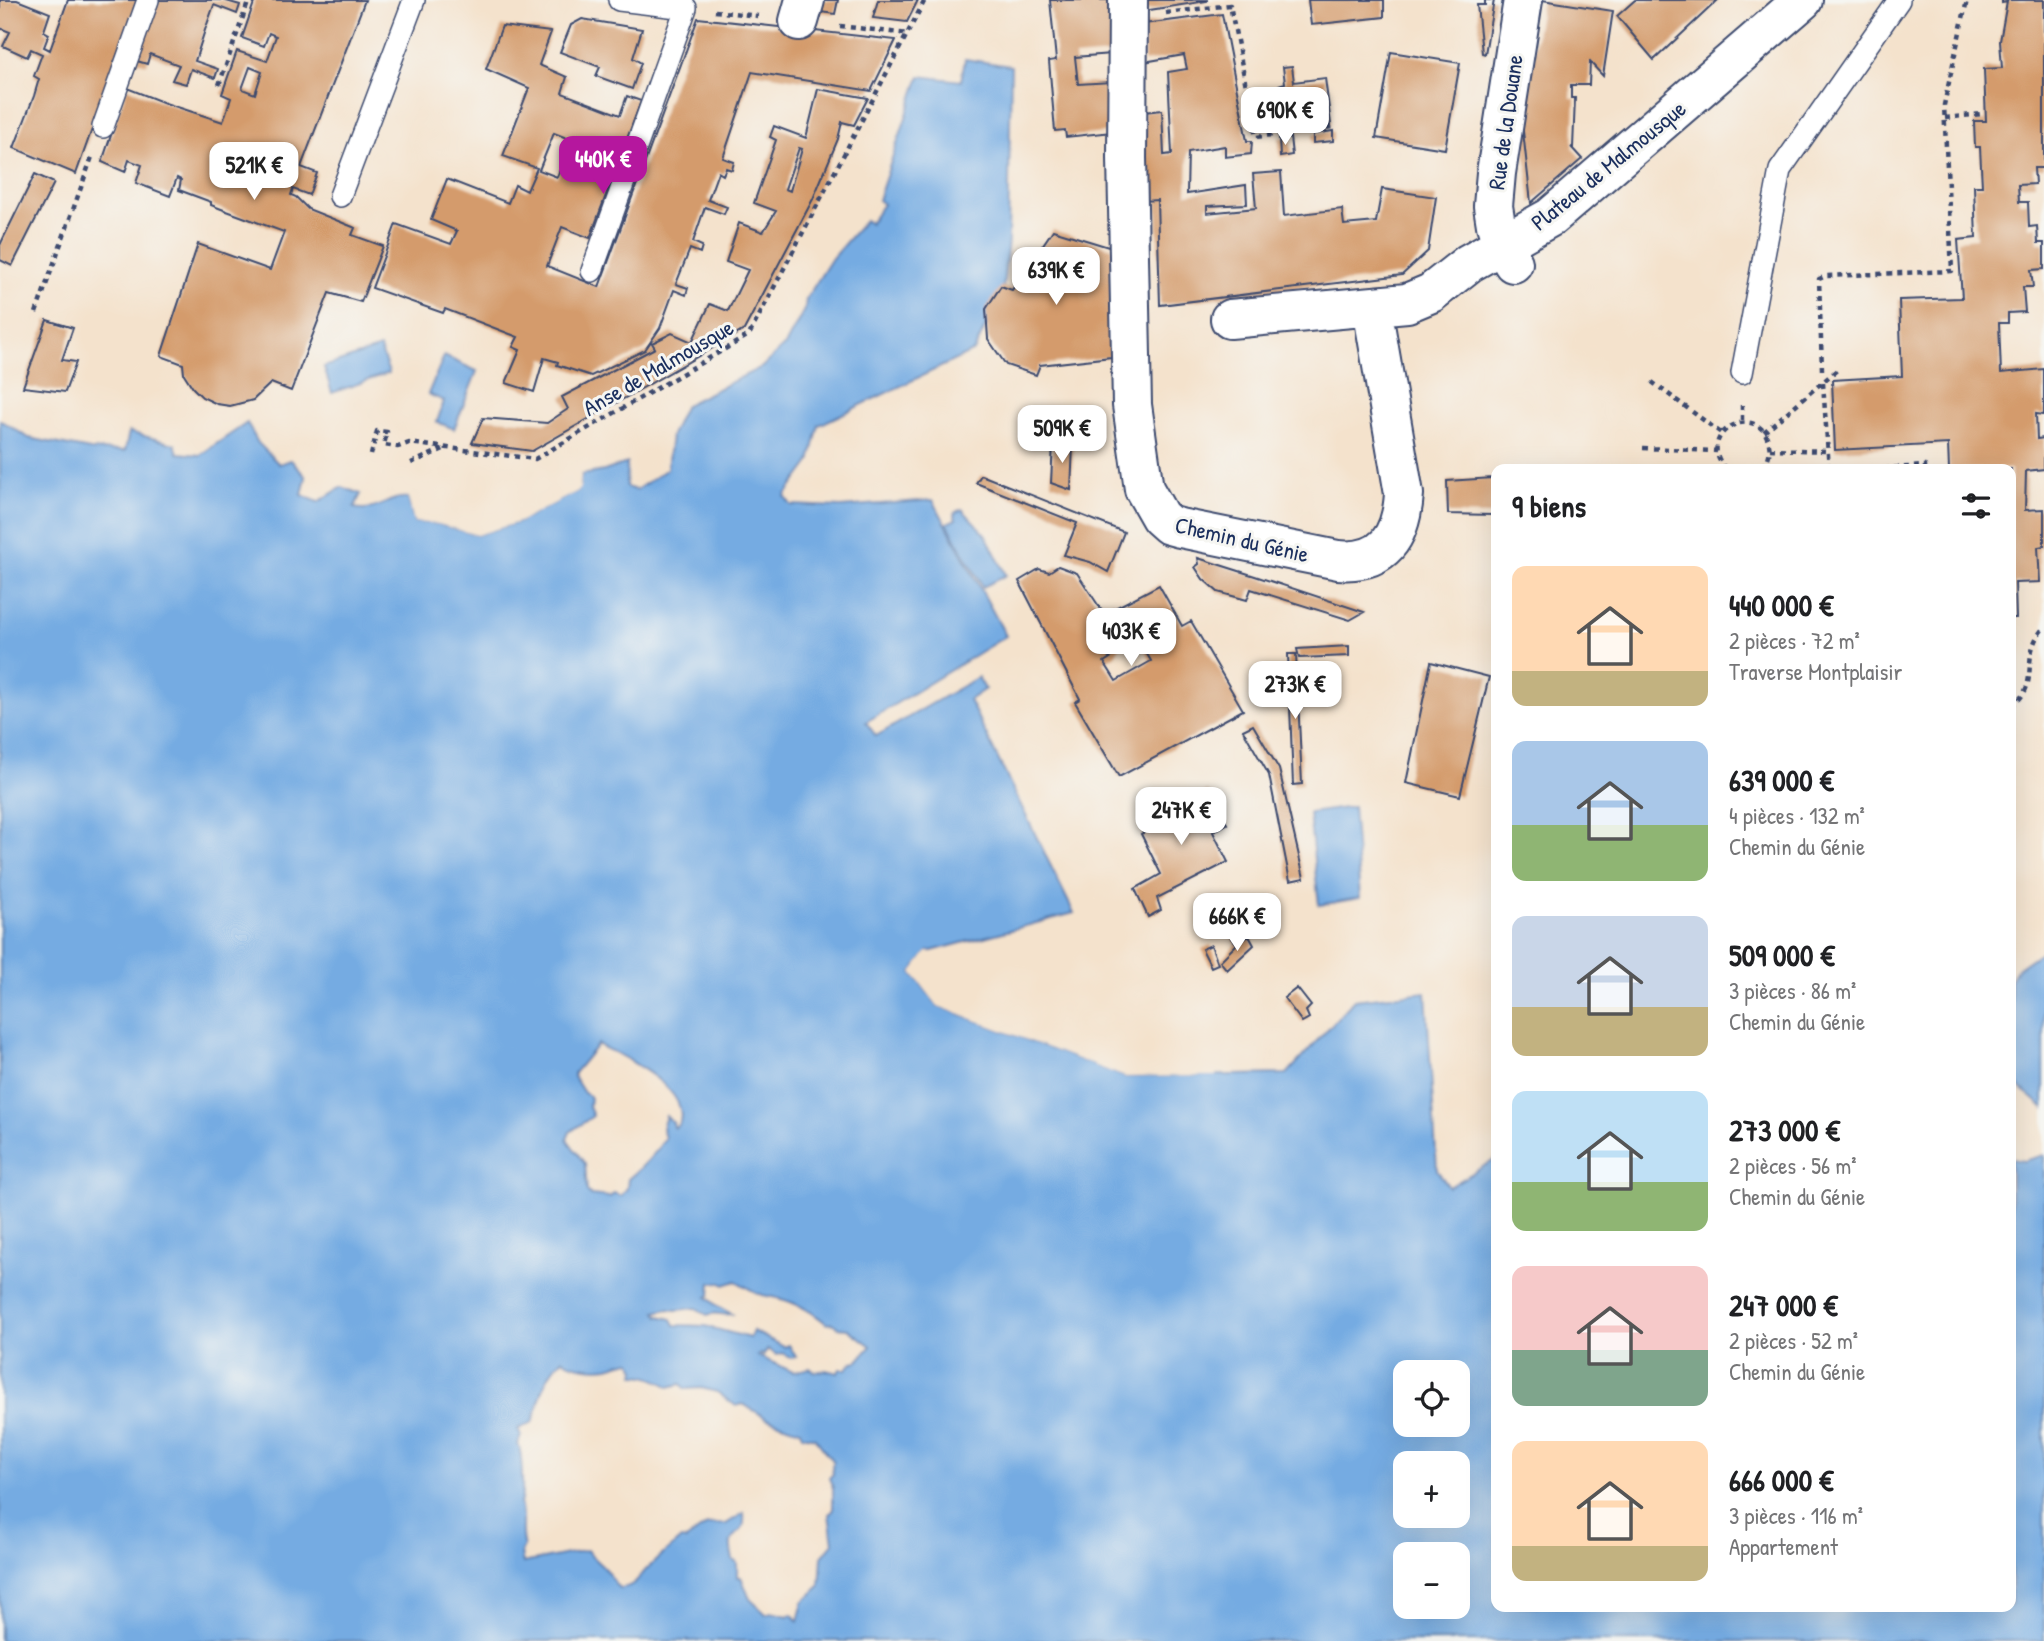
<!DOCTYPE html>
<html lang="fr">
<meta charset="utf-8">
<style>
:root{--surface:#fff;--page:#f6f6f6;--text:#202124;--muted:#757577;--accent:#b5179e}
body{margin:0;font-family:"Patrick Hand",sans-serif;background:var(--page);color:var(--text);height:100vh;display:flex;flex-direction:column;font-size:26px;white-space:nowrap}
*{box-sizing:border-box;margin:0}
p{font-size:23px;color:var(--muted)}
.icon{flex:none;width:38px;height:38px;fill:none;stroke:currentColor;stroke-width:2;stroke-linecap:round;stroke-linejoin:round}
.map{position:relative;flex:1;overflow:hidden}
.drawer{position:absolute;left:1491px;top:464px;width:525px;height:1148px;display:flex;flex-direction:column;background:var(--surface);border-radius:14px;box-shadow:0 7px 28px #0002}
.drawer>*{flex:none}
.controls{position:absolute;left:1393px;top:1360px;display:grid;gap:14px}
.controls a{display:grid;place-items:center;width:77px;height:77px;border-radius:14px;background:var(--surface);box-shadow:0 7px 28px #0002;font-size:35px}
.price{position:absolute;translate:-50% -60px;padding:0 16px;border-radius:14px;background:#fff;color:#222;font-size:23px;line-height:46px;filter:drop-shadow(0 2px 4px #0008)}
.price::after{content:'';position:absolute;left:50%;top:42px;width:21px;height:16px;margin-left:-10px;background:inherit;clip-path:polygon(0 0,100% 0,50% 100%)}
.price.on{background:var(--accent);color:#fff}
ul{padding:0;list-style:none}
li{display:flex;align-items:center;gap:21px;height:175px;padding:0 21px}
li span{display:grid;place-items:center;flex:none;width:196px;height:140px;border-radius:14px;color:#555}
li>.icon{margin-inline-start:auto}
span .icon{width:84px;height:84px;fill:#fffc;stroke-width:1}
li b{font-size:30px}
h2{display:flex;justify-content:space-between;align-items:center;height:84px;padding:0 21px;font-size:30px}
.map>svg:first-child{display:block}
.water{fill:#74abe2;stroke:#486da0;stroke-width:2;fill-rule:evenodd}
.pier{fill:#f4e2cc}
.building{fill:#d49b6c;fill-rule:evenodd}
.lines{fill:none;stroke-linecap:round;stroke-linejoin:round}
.lane-casing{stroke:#3c4a6e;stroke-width:24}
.street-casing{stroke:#3c4a6e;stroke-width:42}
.path{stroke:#3c4a6e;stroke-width:4.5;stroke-dasharray:5 5;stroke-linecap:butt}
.lane{stroke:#fff;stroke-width:21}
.street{stroke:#fff;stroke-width:38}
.labels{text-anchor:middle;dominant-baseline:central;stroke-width:6;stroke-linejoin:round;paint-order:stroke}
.street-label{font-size:23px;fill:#1b2f5e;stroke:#f6f6f2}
</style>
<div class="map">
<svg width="2044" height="1641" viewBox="0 0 2044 1641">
<rect width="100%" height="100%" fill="#f6f6f2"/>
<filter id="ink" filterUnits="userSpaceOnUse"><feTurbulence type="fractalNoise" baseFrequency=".0143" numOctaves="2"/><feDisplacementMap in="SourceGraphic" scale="14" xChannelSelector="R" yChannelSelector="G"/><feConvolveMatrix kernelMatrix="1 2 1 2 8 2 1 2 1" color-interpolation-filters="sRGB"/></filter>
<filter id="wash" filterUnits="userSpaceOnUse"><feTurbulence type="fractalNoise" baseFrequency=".00686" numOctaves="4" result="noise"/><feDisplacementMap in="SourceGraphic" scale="28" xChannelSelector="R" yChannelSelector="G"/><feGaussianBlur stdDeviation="1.57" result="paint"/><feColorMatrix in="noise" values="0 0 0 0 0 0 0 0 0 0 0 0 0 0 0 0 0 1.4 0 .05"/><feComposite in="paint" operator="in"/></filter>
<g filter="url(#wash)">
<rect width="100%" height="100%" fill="#f4e2cc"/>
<!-- water -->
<path class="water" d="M 965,59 L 1011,66 L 1008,240 L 1003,290 L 974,351 L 819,425 L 810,462 L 785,496 L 791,505 L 841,507 L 933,500 L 1006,636 L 866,722 L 876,736 L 978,677 L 985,689 L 969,700 L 1074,913 L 928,952 L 912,972 L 938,1006 L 1125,1077 L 1287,1074 L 1354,1000 L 1426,992 L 1437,1170 L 1449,1187 L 1496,1159 L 1496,1606 L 2011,1606 L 2011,1159 L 2023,1161 L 2044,1155 L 2044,1641 L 0,1641 L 0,420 L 29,438 L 90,450 L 125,451 L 129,432 L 175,444 L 178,453 L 200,455 L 247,423 L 258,443 L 279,464 L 291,460 L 306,477 L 302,495 L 318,502 L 342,487 L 361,494 L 354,508 C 380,513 387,496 408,498 L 414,522 L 438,524 L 477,535 L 519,522 L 579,490 L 581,475 L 604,471 L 627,463 L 626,487 L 636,490 L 667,469 L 671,435 L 685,405 L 762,367 L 786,344 L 805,308 L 806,299 L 832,258 L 865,220 L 870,223 L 883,204 L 878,200 L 920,76 L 961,81 ZM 598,1044 C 606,1051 610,1049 618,1054 C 640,1066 691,1094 679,1125 L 674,1128 L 673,1122 L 666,1116 L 662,1128 L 665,1138 C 655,1155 643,1167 628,1179 L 627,1188 L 621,1196 L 614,1193 L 610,1197 L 591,1195 L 587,1191 L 585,1164 L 567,1139 L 570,1132 L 593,1116 L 589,1107 L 590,1096 L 584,1093 L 574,1077 L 574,1073 ZM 736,1281 C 745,1286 757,1295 767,1296 C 791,1300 808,1308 827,1324 L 832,1323 L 839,1328 L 848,1329 L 871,1346 L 858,1361 L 853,1362 L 846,1369 L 840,1369 L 838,1373 L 826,1370 L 815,1372 L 810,1368 L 793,1372 L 758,1356 L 760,1354 L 763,1355 L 768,1349 L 776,1355 L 783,1353 L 790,1358 L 796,1357 L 789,1345 L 784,1347 L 753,1331 L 750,1338 L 705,1326 L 675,1325 L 672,1319 L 659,1316 L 656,1312 L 667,1309 L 676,1310 L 696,1308 L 707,1315 C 717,1311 722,1316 732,1314 L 717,1306 L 707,1297 L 710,1295 L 711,1283 L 720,1282 L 724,1285 ZM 563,1359 C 573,1367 595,1369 608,1367 C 616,1365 623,1362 631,1361 L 636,1369 L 635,1375 C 646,1375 660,1380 669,1387 L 681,1384 L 685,1389 L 701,1388 L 717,1392 L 736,1406 L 743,1404 L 768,1419 L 800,1430 L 802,1435 L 815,1438 L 833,1462 L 832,1467 L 833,1474 L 829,1478 L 833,1488 L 833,1511 L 829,1514 L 833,1543 L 822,1557 L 820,1586 L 803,1602 L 798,1621 L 792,1614 L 788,1616 L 771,1612 L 766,1614 L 750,1599 L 741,1577 L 737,1577 L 737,1563 L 733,1560 C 732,1555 730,1547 731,1542 C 735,1528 746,1538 744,1513 L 726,1524 L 707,1525 L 686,1540 L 681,1539 C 671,1548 660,1556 650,1566 C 640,1574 636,1588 619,1588 C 614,1583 612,1578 608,1573 C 602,1564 593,1560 587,1550 L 523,1563 L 521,1553 L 524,1546 C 519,1533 525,1520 520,1503 C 524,1496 522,1452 518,1444 L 521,1436 L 518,1429 L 533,1422 C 541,1399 543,1374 563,1359 ZM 1405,1372 L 1458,1372 L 1458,1424 L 1405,1424 ZM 1405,1463 L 1458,1463 L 1458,1516 L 1405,1516 ZM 1405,1554 L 1458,1554 L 1458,1606 L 1405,1606 Z
M 380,348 L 389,373 L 332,393 L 324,367 Z
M 444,356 L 477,371 L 454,429 L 437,422 L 444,401 L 428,394 Z
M 962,509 L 986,535 L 1006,575 L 983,587 L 947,523 L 956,519 L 954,513 Z
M 1353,807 L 1360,898 L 1319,905 L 1309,813 Z
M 2044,950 L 2044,1108 L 2011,1079 L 2011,980 L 2018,968 Z"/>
<!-- pier -->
<path class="pier" d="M 578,473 L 581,475 L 580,490 L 519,522 L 477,535 L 438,524 L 414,522 L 408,498 L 412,498 L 417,519 L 439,521 L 477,531 L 518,519 L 576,488 Z
M 927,952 L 935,953 L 930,955 L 916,972 L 940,1003 L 1126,1073 L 1216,1073 L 1217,1076 L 1125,1077 L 938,1006 L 912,972 Z"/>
<g id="blocks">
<!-- building -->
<path class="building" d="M 0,0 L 17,0 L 50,13 L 44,31 L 49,34 L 44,47 L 50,50 L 68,0 L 138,0 L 76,174 L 14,148 L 34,96 L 39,79 L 34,76 L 42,54 L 31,49 L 27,57 L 3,46 L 10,32 L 0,28 Z
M 159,0 L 223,0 L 240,5 L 237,14 L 214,5 L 205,30 L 195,61 L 218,69 L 215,78 L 191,69 L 186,84 L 172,80 L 179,65 L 150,54 L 147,64 L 137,61 Z
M 255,0 L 365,0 L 301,167 L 317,173 L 309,195 L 293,189 L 291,195 L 296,197 L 308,209 L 353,227 L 355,228 L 352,235 L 383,246 L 361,302 L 329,293 L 291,391 L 271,383 L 253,400 L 230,406 L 217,404 L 202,397 L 193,388 L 184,374 L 183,364 L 161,356 L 198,244 L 270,270 L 284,232 L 224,210 L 211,205 L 211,202 L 179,190 L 181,180 L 177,178 L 170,196 L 136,183 L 142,165 L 129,160 L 125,172 L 102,162 L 127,88 L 165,103 L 223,122 L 231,98 L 222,94 L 237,51 L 267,61 L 276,36 L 269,33 L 264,46 L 242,38 ZM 250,67 L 262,72 L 255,94 L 242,89 Z
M 815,0 L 838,0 L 835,14 L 812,11 Z
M 878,0 L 918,0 L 907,22 L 873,18 Z
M 1050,0 L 1112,0 L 1111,54 L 1075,57 L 1078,84 L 1112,82 L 1112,132 L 1066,137 L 1065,130 L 1055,131 L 1049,61 L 1056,60 Z
M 1143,0 L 1207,0 L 1207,1 L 1143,11 Z
M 1308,0 L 1384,0 L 1384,17 L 1311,25 Z
M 1485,0 L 1494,0 L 1485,54 L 1482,53 L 1477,5 L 1485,5 Z
M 1542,0 L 1613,11 L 1603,76 L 1590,62 L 1589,85 L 1571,85 L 1571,98 L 1575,98 L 1573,148 L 1571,147 L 1582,159 L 1531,203 L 1522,122 Z
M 1635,0 L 1718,0 L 1654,60 L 1617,16 Z
M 2002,0 L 2044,0 L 2044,168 L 2034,168 L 2035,184 L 2018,185 L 2019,202 L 2028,202 L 2029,227 L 2037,226 L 2038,243 L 2044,243 L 2044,269 L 2031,270 L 2033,287 L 2023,287 L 2025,312 L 2008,313 L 2008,323 L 1999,323 L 2001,373 L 2044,369 L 2044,415 L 2036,414 L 2037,439 L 2044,438 L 2044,469 L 2026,471 L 2025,510 L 2044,509 L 2044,546 L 2038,547 L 2040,582 L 2015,583 L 2016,618 L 2011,618 L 2011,469 L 1949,469 L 1948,444 L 1835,450 L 1832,380 L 1902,376 L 1899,300 L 1962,298 L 1958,240 L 1976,238 L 1974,186 L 1982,186 L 1980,147 L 1975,147 L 1974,121 L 1986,121 L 1984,69 L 2002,68 L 2000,41 L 2007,2 L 2002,3 Z
M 1222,14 L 1247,141 L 1252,141 L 1251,154 L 1225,157 L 1225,146 L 1188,152 L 1187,194 L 1246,185 L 1247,204 L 1207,206 L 1207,213 L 1256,208 L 1253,174 L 1281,172 L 1284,216 L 1342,209 L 1344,225 L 1376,222 L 1382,189 L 1436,197 L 1428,251 L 1402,275 L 1160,305 L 1157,200 L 1143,201 L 1144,112 L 1162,110 L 1164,155 L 1172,154 L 1168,72 L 1187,69 L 1184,55 L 1144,62 L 1144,24 Z
M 698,18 L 896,40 L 871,91 L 752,72 L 723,158 L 734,162 L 732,170 L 726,168 L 723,175 L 718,172 L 708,200 L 727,207 L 724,214 L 705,207 L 693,242 L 702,246 L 700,253 L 690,249 L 676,284 L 688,288 L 686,295 L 674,290 L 660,328 L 645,350 L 591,376 L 557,365 L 558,362 L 544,358 L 534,392 L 506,383 L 520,350 L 513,347 L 518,337 L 445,309 L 443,313 L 372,288 L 396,224 L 451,244 L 457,231 L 431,220 L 447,179 L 508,203 L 515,185 L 527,191 L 537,168 L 503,156 L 529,88 L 486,69 L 502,26 L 551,32 L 539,65 L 567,77 L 562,93 L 620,115 L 627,96 L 641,101 L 590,238 L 562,227 L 547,266 L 599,287 ZM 554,133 L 590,147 L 584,164 L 565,157 L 557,177 L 539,170 Z
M 582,19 L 642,29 L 633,58 L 641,63 L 632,89 L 596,76 L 600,67 L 560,52 L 571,25 Z
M 1391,52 L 1460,63 L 1445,149 L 1376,138 Z
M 1292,66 L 1294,82 L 1325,78 L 1331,124 L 1284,130 L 1279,85 L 1285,83 L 1283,67 Z
M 818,89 L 868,98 L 854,125 L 842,122 L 838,139 L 813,199 L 744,330 L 532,451 L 472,443 L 483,418 L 547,423 L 568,409 L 562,397 L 655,348 L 652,343 L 672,333 L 692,342 L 710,304 L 728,311 L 748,270 L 726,262 L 739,223 L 763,232 L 776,211 L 754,203 L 776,140 L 770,137 L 774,126 L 806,138 ZM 799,148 L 802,149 L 790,191 L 785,189 Z
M 1333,131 L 1333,141 L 1313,143 L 1313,134 Z
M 1290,137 L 1292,155 L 1280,157 L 1279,138 Z
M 35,174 L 54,183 L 12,266 L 0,260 L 0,245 Z
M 1053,230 L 1112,248 L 1111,357 L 1040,365 L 1036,375 L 1006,365 L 988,339 L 986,309 L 1001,286 L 1012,290 Z
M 47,320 L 73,328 L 62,360 L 76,362 L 65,392 L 23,387 Z
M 1053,443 L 1073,445 L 1071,490 L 1051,483 Z
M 981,475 L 1124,532 L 1108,572 L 1090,562 L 1064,555 L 1077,523 L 976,483 Z
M 1493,478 L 1493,515 L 1448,514 L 1447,481 Z
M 1198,558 L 1255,576 L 1364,612 L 1350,620 L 1251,589 L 1247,600 L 1218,592 L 1203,579 L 1195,567 L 1199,564 Z
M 1058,566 L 1077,573 L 1104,614 L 1159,585 L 1182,626 L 1191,621 L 1243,710 L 1119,777 L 1075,702 L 1080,699 L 1019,581 L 1039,569 L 1049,572 ZM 1130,625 L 1151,661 L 1116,681 L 1104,662 L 1115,655 L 1121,645 L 1113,632 Z
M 1349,646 L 1349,656 L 1299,658 L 1297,649 Z
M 1288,654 L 1296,654 L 1302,784 L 1293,785 Z
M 1431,662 L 1489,677 L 1460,796 L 1406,783 Z
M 1253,725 L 1279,769 L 1304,878 L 1290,881 L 1269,775 L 1243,730 Z
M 1208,791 L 1227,824 L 1213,832 L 1228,862 L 1157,898 L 1161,910 L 1148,917 L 1135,889 L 1161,874 L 1141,834 L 1149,830 L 1143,816 L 1161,805 L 1166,813 Z
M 1269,902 L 1274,911 L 1237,944 L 1228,933 Z
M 1209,908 L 1219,926 L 1209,932 L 1200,912 Z
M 1249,936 L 1254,945 L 1227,970 L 1220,961 L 1237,944 Z
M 1211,945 L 1218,964 L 1211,967 L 1202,949 Z
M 1297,988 L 1311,1006 L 1306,1011 L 1309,1018 L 1302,1022 L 1284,998 Z"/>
</g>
</g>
<g filter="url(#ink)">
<use href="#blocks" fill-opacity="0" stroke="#3c4a6e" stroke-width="2"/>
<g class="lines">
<!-- lane casing -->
<g class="lane-casing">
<path id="lane" d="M 103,127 L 148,0
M 340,196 L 414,0
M 592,271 L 686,8 L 619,0
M 1742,373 L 1780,170 L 1899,0"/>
</g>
<!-- street casing -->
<g class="street-casing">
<path id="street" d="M 1128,0 L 1127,158 L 1132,405 L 1144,489 L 1160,517 L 1169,525 L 1180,528 L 1338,560 C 1384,564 1401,537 1404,494 L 1372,307
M 799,21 L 805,0
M 1513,263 L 1502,244 L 1496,225 L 1493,206 L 1496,173 L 1523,0
M 1230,319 L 1407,303 L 1431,293 L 1469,263 L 1551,217 L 1803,0"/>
</g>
<!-- path -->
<path class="path" d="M 715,11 L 758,16
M 1166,13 L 1230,5 L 1256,137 L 1332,127
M 840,26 L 908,34
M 219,85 L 249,0
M 1945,118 L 1982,114
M 36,313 L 93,154
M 1822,370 L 1819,279 L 1826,276 L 1952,271 L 1944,105 L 1967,0
M 1652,382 L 1721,433
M 1823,383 L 1829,469
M 1742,405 L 1742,422
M 1764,432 L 1838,369
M 1643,448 L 1717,451
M 1770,449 L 1828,451
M 371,455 L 377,431 L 387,432 L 384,445 L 398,447 L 409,443 L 535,459 L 749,335 L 925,0
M 411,463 L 446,448
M 1726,469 C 1692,433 1760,399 1769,444 C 1771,453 1768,462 1761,469
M 1874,469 L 1925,466 L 1925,469
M 2011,706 C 2038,688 2024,666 2035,641 C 2037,636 2041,631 2044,627"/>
<!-- lane -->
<use href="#lane" class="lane"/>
<!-- street -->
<use href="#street" class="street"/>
</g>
</g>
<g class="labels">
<!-- street labels -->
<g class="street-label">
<text transform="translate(1505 122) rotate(-82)">Rue de la Douane</text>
<text transform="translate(1608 165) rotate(-39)">Plateau de Malmousque</text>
<text transform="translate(658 367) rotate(-30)">Anse de Malmousque</text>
<text transform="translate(1242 539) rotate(13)">Chemin du Génie</text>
</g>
</g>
</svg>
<div class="controls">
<a><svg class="icon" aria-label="locate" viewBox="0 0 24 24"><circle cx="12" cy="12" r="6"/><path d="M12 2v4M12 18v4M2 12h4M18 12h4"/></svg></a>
<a>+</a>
<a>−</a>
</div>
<b class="price" style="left:1285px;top:147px">690K €</b>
<b class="price on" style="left:603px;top:196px">440K €</b>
<b class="price" style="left:254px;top:202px">521K €</b>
<b class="price" style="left:1056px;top:307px">639K €</b>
<b class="price" style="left:1062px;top:465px">509K €</b>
<b class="price" style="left:1131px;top:668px">403K €</b>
<b class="price" style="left:1295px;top:721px">273K €</b>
<b class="price" style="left:1181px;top:847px">247K €</b>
<b class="price" style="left:1237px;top:953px">666K €</b>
<section class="drawer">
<h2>9 biens<svg class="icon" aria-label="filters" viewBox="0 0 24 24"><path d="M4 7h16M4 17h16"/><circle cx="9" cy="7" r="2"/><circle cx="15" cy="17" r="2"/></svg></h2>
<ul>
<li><span style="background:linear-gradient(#ffd9b3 75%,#c2b280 0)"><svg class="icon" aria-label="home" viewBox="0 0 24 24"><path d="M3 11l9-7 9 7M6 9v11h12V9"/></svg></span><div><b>440 000 €</b><p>2 pièces · 72 m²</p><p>Traverse Montplaisir</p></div></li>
<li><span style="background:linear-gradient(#a9c7e8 60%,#8fb573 0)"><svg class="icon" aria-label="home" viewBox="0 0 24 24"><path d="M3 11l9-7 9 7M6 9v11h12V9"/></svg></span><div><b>639 000 €</b><p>4 pièces · 132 m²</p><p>Chemin du Génie</p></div></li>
<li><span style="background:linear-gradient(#c9d6e8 65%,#c2b280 0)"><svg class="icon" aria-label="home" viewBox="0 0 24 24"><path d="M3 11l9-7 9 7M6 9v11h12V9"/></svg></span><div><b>509 000 €</b><p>3 pièces · 86 m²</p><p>Chemin du Génie</p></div></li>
<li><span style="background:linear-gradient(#bfe0f5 65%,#8fb573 0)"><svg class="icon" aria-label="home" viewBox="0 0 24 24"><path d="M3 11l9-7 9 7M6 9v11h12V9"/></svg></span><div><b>273 000 €</b><p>2 pièces · 56 m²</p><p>Chemin du Génie</p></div></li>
<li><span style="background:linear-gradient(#f6c9c9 60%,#7fa58c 0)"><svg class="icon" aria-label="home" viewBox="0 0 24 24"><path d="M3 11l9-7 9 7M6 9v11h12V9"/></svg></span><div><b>247 000 €</b><p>2 pièces · 52 m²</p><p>Chemin du Génie</p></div></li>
<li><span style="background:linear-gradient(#ffd9b3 75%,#c2b280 0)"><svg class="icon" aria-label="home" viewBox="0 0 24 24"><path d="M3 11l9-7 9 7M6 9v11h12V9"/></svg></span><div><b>666 000 €</b><p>3 pièces · 116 m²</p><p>Appartement</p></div></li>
</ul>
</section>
</div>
